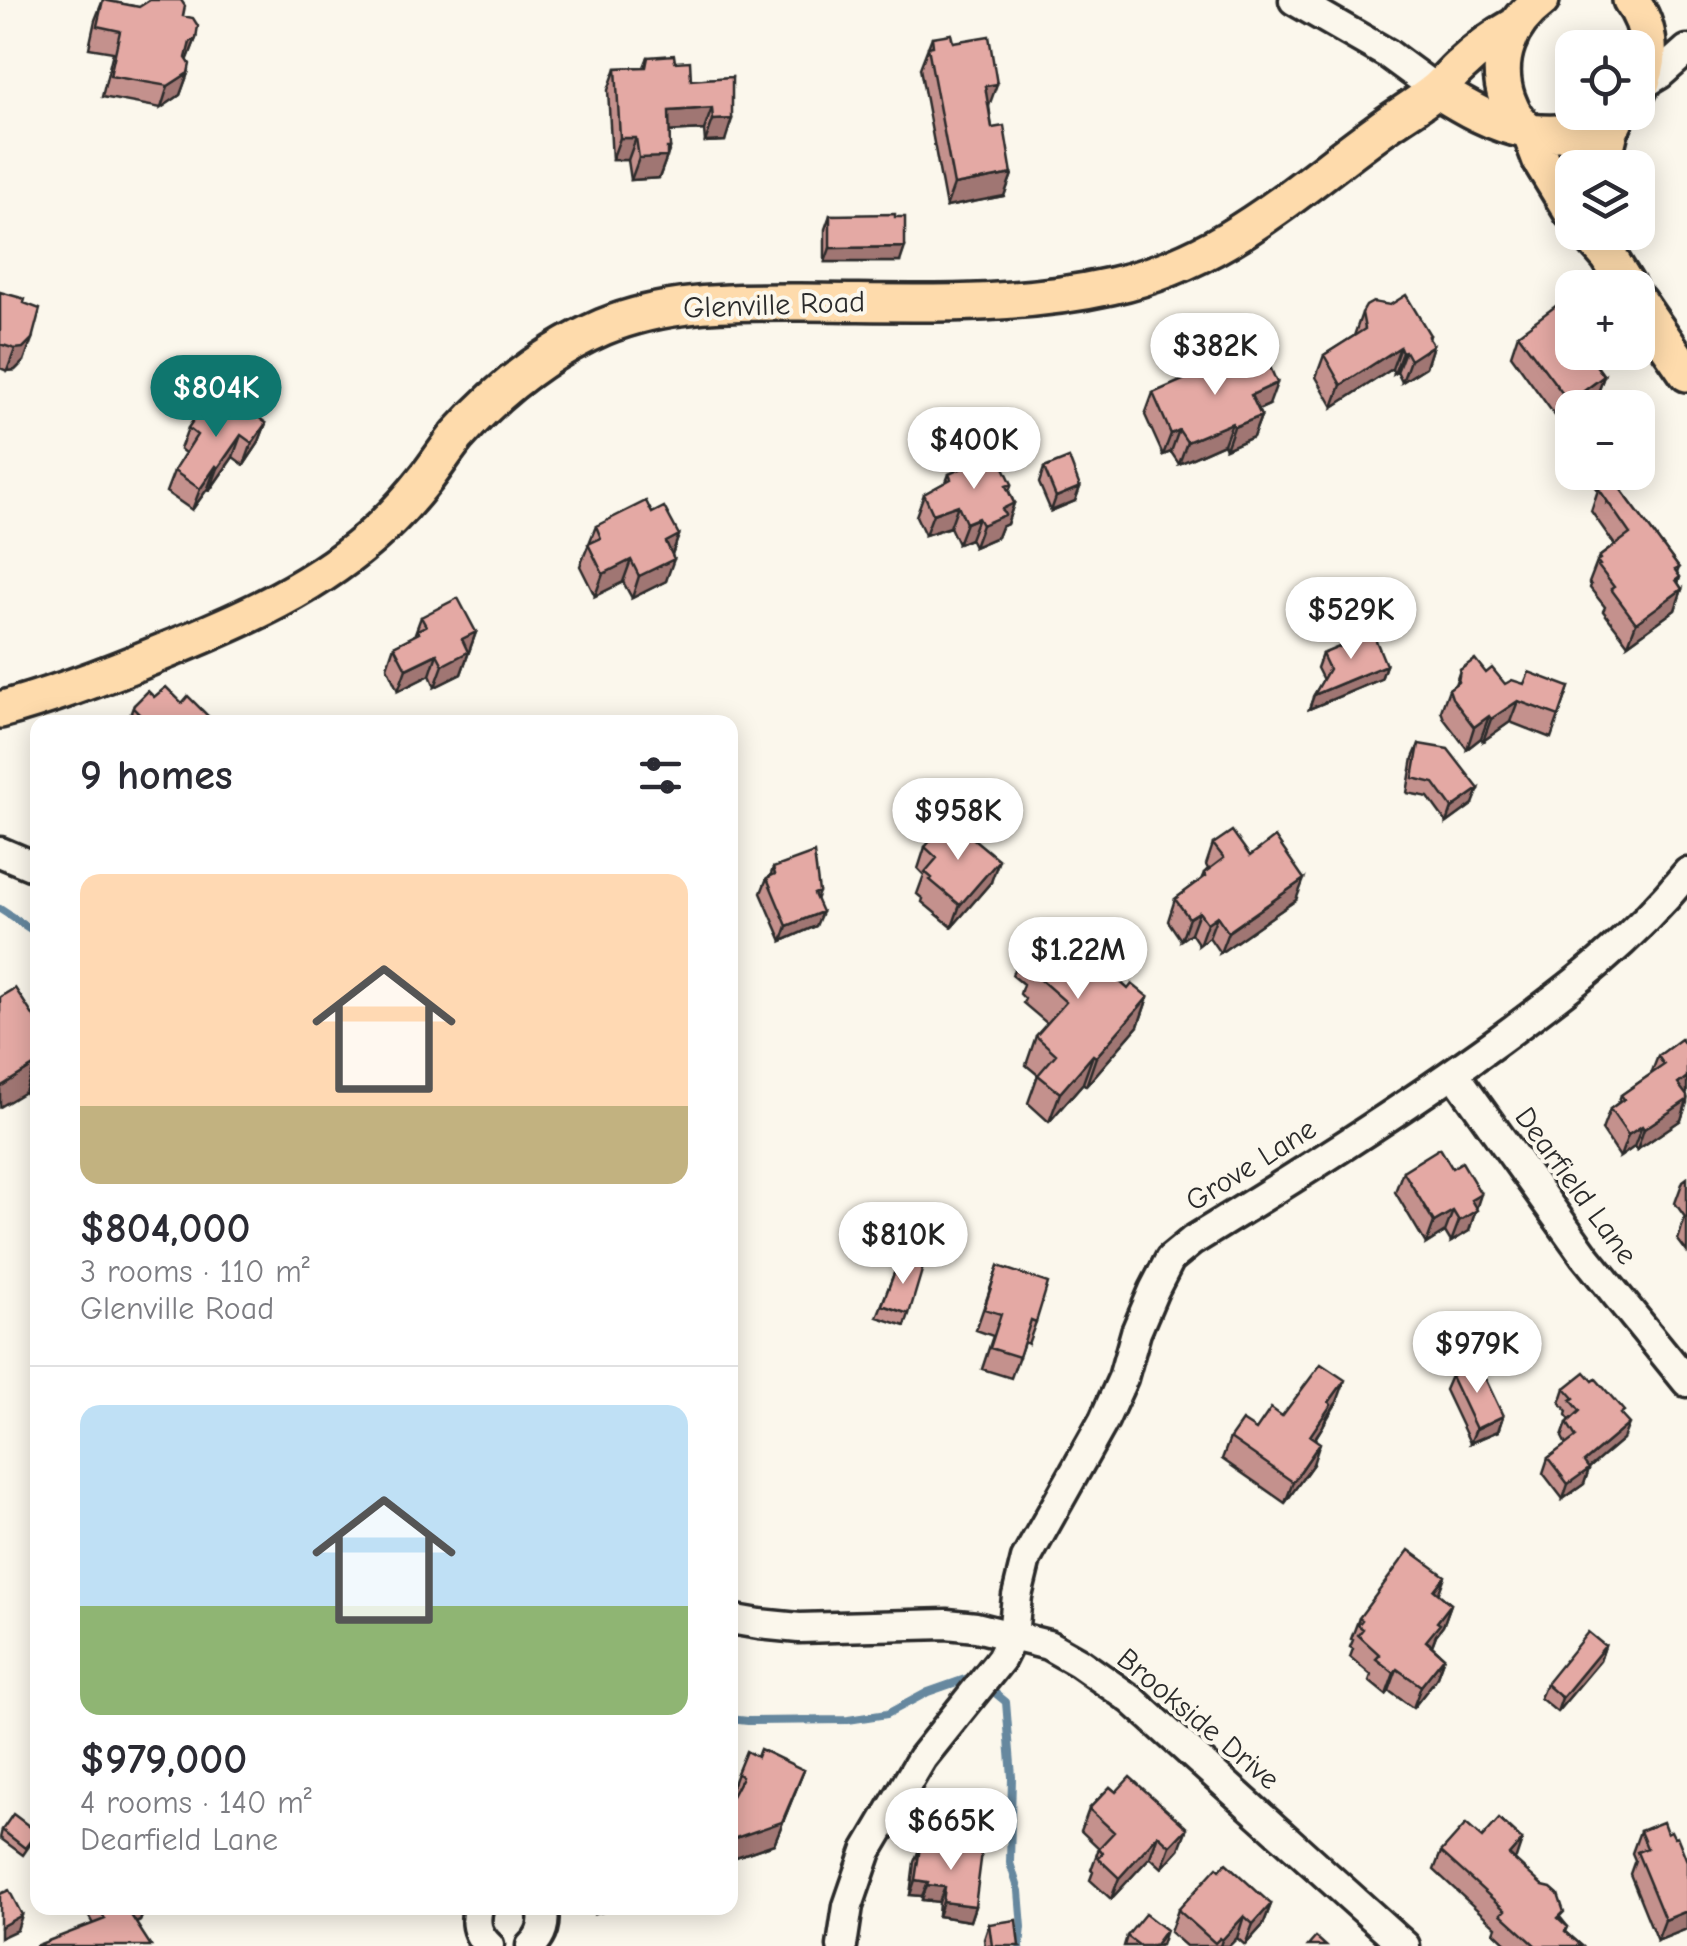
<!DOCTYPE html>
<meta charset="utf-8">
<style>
:root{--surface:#fff;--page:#f2f2f3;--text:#2b2b33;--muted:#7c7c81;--line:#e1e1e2;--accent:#0f766e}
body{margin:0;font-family:"Comic Neue",sans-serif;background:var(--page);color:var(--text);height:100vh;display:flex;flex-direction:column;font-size:38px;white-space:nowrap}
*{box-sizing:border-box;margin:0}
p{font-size:32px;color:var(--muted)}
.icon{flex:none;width:55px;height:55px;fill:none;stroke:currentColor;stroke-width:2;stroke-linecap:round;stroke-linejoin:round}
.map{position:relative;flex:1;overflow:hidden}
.drawer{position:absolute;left:30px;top:715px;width:708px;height:1200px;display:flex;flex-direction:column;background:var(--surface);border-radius:20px;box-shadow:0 5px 25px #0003}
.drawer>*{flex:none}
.controls{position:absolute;left:1555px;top:30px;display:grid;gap:20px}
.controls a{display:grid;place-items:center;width:100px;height:100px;border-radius:20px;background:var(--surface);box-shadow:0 5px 25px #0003;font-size:50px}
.price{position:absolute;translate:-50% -85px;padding:0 22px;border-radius:35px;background:#fff;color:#222;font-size:32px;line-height:65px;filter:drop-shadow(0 2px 5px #0008)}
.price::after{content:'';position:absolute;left:50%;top:60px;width:30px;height:22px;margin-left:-15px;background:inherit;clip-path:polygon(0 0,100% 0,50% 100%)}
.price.current{background:var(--accent);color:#fff}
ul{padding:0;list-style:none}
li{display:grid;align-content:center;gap:20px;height:530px;padding:0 50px}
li+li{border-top:2px solid var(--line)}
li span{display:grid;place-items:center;height:310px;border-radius:20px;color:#555}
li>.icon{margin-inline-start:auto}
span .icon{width:180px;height:180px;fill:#fffc;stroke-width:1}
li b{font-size:42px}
h2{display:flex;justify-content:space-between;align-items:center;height:120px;padding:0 50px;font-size:42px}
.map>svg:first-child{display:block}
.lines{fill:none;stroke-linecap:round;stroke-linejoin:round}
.stream{stroke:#66889f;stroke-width:8}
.minor-casing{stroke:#2b2b2b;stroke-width:35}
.major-casing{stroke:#2b2b2b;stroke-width:42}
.minor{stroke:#fbf7ec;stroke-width:28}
.major{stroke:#fedbac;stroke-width:35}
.wall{fill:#c4918d;stroke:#2b2b2b;stroke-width:2.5}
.shaded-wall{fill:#a07673;stroke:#2b2b2b;stroke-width:2.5}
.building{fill:#e4a9a4;stroke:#2b2b2b;stroke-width:2.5}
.labels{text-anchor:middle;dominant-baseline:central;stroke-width:8;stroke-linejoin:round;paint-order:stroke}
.street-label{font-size:30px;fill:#2b2b2b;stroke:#fbf7ec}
</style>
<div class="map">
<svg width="1687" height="1946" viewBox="0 0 1687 1946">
<rect width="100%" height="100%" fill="#fbf7ec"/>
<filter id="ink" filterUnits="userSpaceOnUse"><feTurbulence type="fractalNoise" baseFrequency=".01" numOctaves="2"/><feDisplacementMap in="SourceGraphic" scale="20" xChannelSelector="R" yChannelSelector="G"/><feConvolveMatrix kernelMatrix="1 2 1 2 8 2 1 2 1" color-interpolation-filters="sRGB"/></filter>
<g filter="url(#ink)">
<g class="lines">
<!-- stream -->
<path class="stream" d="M 0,909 L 38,934
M 989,1688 L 1006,1702 L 1012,1777 L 1010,1863 L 1019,1891 L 1022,1927 L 1020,1946
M 730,1719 L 748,1721 L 848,1720 L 887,1714 L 928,1692 L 968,1678 L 976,1682"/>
<!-- minor casing -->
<g class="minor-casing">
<path id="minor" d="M 1294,0 L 1388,54 L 1437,90
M 1640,86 L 1660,74 L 1687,50
M 0,852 L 38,868
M 1454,1073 L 1585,1256 L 1687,1382
M 730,1619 L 759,1624 L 799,1628 L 947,1624 L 976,1627 L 1048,1645 L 1078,1662 L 1132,1700 L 1405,1946
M 478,1908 C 474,1923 477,1935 489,1946
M 531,1946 C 542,1936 546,1923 542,1908
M 842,1946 L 848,1906 L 867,1851 L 922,1758 L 1001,1659 L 1013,1635 L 1017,1596 L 1026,1559 L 1104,1420 L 1123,1378 L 1136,1332 L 1154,1290 L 1170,1259 L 1192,1241 C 1296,1177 1400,1112 1499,1040 C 1571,987 1630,943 1687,873"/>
</g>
<!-- major casing -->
<g class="major-casing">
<path id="major" d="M 1541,0 C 1509,24 1494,60 1507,99 C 1512,113 1518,124 1530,132 C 1563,136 1591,131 1620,112
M 1631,0 C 1652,28 1653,61 1638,91
M 1437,90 C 1464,107 1493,124 1525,130
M 1530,132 L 1541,161 L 1572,212
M 1601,168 L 1610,131 L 1618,114
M 1587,232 L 1609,257 L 1628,288
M 1638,302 L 1687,373
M 0,710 C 56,695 110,674 163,652 C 242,620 319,587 381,528 C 397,513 413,495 427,477 C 438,463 447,448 458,435 C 498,390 548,351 603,327 C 666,301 732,302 800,302 C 903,302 1009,309 1111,286 C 1222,262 1290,195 1378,131 C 1396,117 1417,106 1435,91 C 1444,84 1451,74 1459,67 C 1476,51 1495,37 1515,26"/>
</g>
<!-- minor -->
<use href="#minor" class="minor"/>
<!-- major -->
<use href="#major" class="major"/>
</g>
<!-- wall -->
<path class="wall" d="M 103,0 L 183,16 L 196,38 L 187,60 L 188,73 L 180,95 L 161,108 L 102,97 L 113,52 L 89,48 L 95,20 Z
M 932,37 L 953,42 L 989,106 L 992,128 L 1012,174 L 1004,196 L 946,207 L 920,68 Z
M 648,57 L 675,62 L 691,80 L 732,77 L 725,141 L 705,142 L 704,130 L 669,132 L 670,148 L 659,178 L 631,180 L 628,160 L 612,160 L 608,90 L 616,68 L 644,67 Z
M 830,215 L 895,217 L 900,262 L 825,262 L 825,229 Z
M 0,292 L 24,361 L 15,370 L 7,371 L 0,368 Z
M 1362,313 L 1430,335 L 1429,339 L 1433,345 L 1426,367 L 1402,382 L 1397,372 L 1394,374 L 1392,369 L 1333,407 L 1316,377 L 1324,355 L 1354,336 Z
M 1518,334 L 1597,366 L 1604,376 L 1596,398 L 1572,408 L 1572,415 L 1561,424 L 1511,355 Z
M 1210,374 L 1269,405 L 1258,410 L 1261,416 L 1253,437 L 1226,449 L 1224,444 L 1179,464 L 1171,452 L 1163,455 L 1145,415 L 1153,393 Z
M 215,411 L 246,416 L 266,423 L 258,444 L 244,465 L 233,457 L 210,490 L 208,488 L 192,510 L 166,492 L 174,471 L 185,453 L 180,449 L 188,428 Z
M 1648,461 L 1643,475 L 1622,491 L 1679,568 L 1677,573 L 1680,577 L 1678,583 L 1682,589 L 1675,610 L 1628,644 L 1603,611 L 1605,607 L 1590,588 L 1591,585 L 1589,583 L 1599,557 L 1615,545 L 1591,511 L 1598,490 L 1589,477 L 1590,472 L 1638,472 Z
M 990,463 L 1012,484 L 1009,491 L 1014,503 L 1007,524 L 1001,527 L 997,537 L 974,547 L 970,539 L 958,544 L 950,527 L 925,535 L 916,516 L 924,494 L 946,482 L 949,474 Z
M 1044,468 L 1080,487 L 1075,501 L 1051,511 L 1039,483 Z
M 652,513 L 679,535 L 672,554 L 666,581 L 632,598 L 623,582 L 595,596 L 580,566 L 596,526 Z
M 421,617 L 476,632 L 461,674 L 435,687 L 430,675 L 398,691 L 387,667 L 394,646 L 414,636 Z
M 1322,654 L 1386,665 L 1381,679 L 1309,709 L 1314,695 L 1323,680 L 1317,668 Z
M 1460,670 L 1486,673 L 1505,684 L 1569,687 L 1551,738 L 1510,722 L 1483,741 L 1481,738 L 1467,749 L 1444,719 L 1441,711 L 1449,689 L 1455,685 Z
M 154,697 L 182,703 L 210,718 L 209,722 L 127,722 L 134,705 Z
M 1419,744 L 1473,804 L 1447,823 L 1428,797 L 1407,793 L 1413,758 Z
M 1213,844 L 1250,856 L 1296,900 L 1220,953 L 1209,937 L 1199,945 L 1191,933 L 1181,940 L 1168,921 L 1175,899 L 1201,880 L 1204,873 L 1208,869 L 1206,865 Z
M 925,847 L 991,882 L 952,927 L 922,902 L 923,899 L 917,894 L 924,875 L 918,869 Z
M 773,868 L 819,892 L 816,900 L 816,926 L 782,941 L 761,893 L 767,878 L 770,877 Z
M 1066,936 L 1098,943 L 1093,958 L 1128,989 L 1148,997 L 1138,1026 L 1086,1086 L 1083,1083 L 1049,1122 L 1028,1103 L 1038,1075 L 1026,1065 L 1036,1036 L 1048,1024 L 1023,1003 L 1025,999 L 1020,994 L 1023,984 L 1012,975 L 1022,946 L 1053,938 Z
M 38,1023 L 38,1113 L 25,1092 Z
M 1658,1056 L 1687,1096 L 1687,1103 L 1681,1120 L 1637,1150 L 1634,1147 L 1620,1157 L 1602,1130 L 1610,1109 L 1618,1103 L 1621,1095 L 1651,1074 Z
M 1403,1171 L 1476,1208 L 1469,1231 L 1451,1242 L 1445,1232 L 1426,1244 L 1395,1192 Z
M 1687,1178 L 1687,1252 L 1678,1240 L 1685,1217 L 1675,1203 L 1683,1181 Z
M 900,1258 L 909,1314 L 905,1326 L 877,1317 Z
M 998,1266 L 1036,1322 L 1028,1344 L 1024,1342 L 1011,1378 L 982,1369 L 993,1336 L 976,1330 Z
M 1451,1376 L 1503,1416 L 1498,1431 L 1470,1443 L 1445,1390 Z
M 1565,1388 L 1622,1416 L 1623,1439 L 1589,1468 L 1584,1484 L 1563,1499 L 1543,1473 L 1548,1458 L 1566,1445 L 1562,1437 L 1567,1423 L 1570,1420 L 1566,1415 L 1567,1411 L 1560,1403 Z
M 1337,1402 L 1315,1439 L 1313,1464 L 1285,1503 L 1222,1459 L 1230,1438 L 1256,1430 L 1282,1416 Z
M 1438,1594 L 1451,1604 L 1443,1626 L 1436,1635 L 1432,1646 L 1444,1657 L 1436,1679 L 1413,1708 L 1389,1691 L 1386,1695 L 1369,1681 L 1371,1675 L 1350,1657 L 1353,1649 L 1350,1647 L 1353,1640 L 1351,1639 L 1359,1618 Z
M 1605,1646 L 1600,1661 L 1557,1712 L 1540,1698 L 1546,1684 Z
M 757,1757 L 804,1770 L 774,1844 L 730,1859 L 730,1800 L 732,1797 L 730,1792 L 737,1773 Z
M 1110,1787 L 1179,1849 L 1162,1868 L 1150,1857 L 1111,1899 L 1090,1880 L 1093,1872 L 1091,1870 L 1099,1848 L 1081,1831 L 1089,1809 Z
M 2,1830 L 34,1839 L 23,1855 L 0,1838 Z
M 1640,1831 L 1667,1833 L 1687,1861 L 1687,1929 L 1657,1941 L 1630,1874 L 1635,1860 L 1632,1853 Z
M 1482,1838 L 1522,1840 L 1514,1860 L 1568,1927 L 1566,1932 L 1582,1946 L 1509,1946 L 1494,1932 L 1496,1927 L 1434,1870 L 1441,1852 Z
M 920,1847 L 975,1906 L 970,1921 L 938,1916 L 939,1902 L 922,1900 L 922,1896 L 910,1895 L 914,1862 Z
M 1271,1904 L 1263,1925 L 1245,1945 L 1237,1938 L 1229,1946 L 1186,1946 L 1170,1932 L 1178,1910 Z
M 84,1908 L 145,1908 L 140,1921 L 136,1923 L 93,1924 Z
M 989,1924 L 1019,1946 L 985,1946 L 984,1939 Z
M 1127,1936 L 1160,1946 L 1124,1946 Z"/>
<!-- shaded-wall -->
<path class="shaded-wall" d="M 196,38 L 188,59 L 182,64 L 190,42 Z
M 188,73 L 180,95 L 161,108 L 168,86 Z
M 997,84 L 989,106 L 977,108 L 985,86 Z
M 712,108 L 704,130 L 661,132 L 669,111 Z
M 732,119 L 725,141 L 705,142 L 713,120 Z
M 620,138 L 636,138 L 628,160 L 612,160 Z
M 667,148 L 670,148 L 659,178 L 631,180 L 639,158 Z
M 1012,174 L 1004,196 L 946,207 L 954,185 Z
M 905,247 L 900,262 L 825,262 L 830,248 Z
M 1430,335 L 1425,351 L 1433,345 L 1426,367 L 1402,382 L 1410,360 Z
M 32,339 L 24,361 L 15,370 L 7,371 L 15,349 Z
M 1400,347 L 1392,369 L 1333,407 L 1341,385 Z
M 1405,351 L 1397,372 L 1394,374 L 1402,352 Z
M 1604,376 L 1596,398 L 1583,408 L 1572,408 L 1572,415 L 1561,424 L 1569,402 Z
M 1277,383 L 1269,405 L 1244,416 L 1251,395 Z
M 1261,416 L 1253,437 L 1226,449 L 1234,427 Z
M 266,423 L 258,444 L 244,465 L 252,443 Z
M 1232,423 L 1224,444 L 1179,464 L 1187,442 Z
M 1179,430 L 1171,452 L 1163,455 L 1171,434 Z
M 241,435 L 233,457 L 210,490 L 218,468 Z
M 1648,461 L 1643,475 L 1607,502 L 1612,487 L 1632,472 L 1638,472 L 1638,469 Z
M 216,466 L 208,488 L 192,510 L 200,489 Z
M 1080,487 L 1075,501 L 1051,511 L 1056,497 Z
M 1014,503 L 1007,524 L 1001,527 L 997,537 L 974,547 L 982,525 L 1002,509 Z
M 958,505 L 950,527 L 925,535 L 933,514 Z
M 978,518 L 970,539 L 958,544 L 966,523 Z
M 679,535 L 671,557 L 666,542 Z
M 674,559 L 666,581 L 632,598 L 639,576 Z
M 631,560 L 623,582 L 595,596 L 603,574 Z
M 1680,577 L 1674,595 L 1682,589 L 1675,610 L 1628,644 L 1636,623 Z
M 476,632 L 461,674 L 435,687 L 443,665 L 462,639 Z
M 437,654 L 430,675 L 398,691 L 406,669 Z
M 1386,665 L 1381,679 L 1309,709 L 1314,695 Z
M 1518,701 L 1510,722 L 1483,741 L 1491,719 Z
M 1489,716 L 1481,738 L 1467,749 L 1474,727 Z
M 1479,789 L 1473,804 L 1447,823 L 1452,808 Z
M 999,860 L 991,882 L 952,927 L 960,905 Z
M 1304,879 L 1296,900 L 1220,953 L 1228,932 Z
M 822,912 L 816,926 L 782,941 L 787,926 Z
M 1199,912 L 1191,933 L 1181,940 L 1189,918 Z
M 1217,916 L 1209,937 L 1199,945 L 1207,923 Z
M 1148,997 L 1138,1026 L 1086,1086 L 1096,1057 Z
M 1093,1055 L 1083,1083 L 1049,1122 L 1060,1093 Z
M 35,1065 L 25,1092 L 0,1107 L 0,1087 Z
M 1687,1077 L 1687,1093 L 1670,1105 L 1678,1084 Z
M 1687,1100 L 1681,1120 L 1637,1150 L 1644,1129 Z
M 1642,1126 L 1634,1147 L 1620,1157 L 1628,1135 Z
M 1481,1194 L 1469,1231 L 1451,1242 L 1459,1221 L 1471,1200 Z
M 1453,1211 L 1445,1232 L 1426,1244 L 1434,1222 Z
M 1345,1380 L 1337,1402 L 1327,1416 L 1323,1426 L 1302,1457 L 1310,1436 L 1329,1402 Z
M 1503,1416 L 1498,1431 L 1470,1443 L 1476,1429 Z
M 1629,1424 L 1623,1439 L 1582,1474 L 1589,1469 L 1584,1484 L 1563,1499 L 1568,1484 L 1584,1462 Z
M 1320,1443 L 1313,1464 L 1285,1503 L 1293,1482 Z
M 1445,1576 L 1437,1598 L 1434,1590 Z
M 1451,1604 L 1443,1626 L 1436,1635 L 1432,1645 L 1426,1641 L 1437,1622 Z
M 1605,1646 L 1600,1661 L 1557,1712 L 1562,1698 Z
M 1444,1657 L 1436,1679 L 1413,1708 L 1421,1686 Z
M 1397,1669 L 1389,1691 L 1386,1695 L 1394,1673 Z
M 804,1770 L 774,1844 L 730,1859 L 730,1840 Z
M 1187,1828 L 1179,1849 L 1162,1868 L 1170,1846 Z
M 1158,1835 L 1150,1857 L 1111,1899 L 1119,1878 Z
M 1522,1840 L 1516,1858 L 1502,1874 L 1509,1855 Z
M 915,1880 L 928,1882 L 922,1896 L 910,1895 Z
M 927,1885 L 945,1887 L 939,1902 L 922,1900 Z
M 943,1902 L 975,1906 L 970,1921 L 938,1916 Z
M 1271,1904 L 1263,1925 L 1245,1945 L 1253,1924 Z
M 139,1908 L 145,1908 L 140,1921 L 123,1929 L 129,1912 Z
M 598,1908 L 617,1908 L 595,1914 Z
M 1687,1911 L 1687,1929 L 1657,1941 L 1665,1920 Z
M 22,1915 L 17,1930 L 0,1938 L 0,1927 Z
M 1244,1916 L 1237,1938 L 1229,1946 L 1220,1946 L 1222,1940 Z
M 1166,1930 L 1161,1945 L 1154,1946 Z"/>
<!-- building -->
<path class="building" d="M 103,0 L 139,7 L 150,0 L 181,0 L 185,6 L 183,16 L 193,18 L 198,26 L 196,38 L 190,42 L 186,58 L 190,64 L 188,73 L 168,86 L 110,76 L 120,31 L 97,26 Z
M 951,34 L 953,42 L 989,36 L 997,84 L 985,86 L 992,128 L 1004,126 L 1012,174 L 954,185 L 928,47 L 933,46 L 932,37 Z
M 674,55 L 675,62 L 690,61 L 691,80 L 732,77 L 732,119 L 713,120 L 712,108 L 669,111 L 670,148 L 667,148 L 667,157 L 639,158 L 636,138 L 620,138 L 616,68 L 646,67 L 648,57 Z
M 895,214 L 895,217 L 905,217 L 905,247 L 830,248 L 830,215 Z
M 0,292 L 25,299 L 24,303 L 40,309 L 32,339 L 23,348 L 15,349 L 0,344 Z
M 1406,295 L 1430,335 L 1428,337 L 1433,345 L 1410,360 L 1405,351 L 1402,352 L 1400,347 L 1341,385 L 1324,355 L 1365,329 L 1362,313 L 1366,306 L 1373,302 L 1390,305 Z
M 1557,305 L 1572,327 L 1572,352 L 1592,352 L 1598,362 L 1595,364 L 1604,376 L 1569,402 L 1518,334 Z
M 1264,353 L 1277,383 L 1251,395 L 1261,416 L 1234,427 L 1232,423 L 1187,442 L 1179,430 L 1171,434 L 1153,393 L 1208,369 L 1210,374 L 1218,370 L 1219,372 Z
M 223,399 L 246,416 L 250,411 L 266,423 L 252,443 L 241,435 L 218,468 L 216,466 L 200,489 L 174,471 L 197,435 L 188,428 L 205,403 L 215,411 Z
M 1638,445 L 1648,461 L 1638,469 Z
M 987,457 L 990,463 L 1000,459 L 1012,484 L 1006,486 L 1014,503 L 1002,509 L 1005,515 L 982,525 L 978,518 L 966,523 L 958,505 L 933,514 L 924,494 L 951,479 L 949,474 Z
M 1069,458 L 1080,487 L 1056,497 L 1044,468 Z
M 1601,472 L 1632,472 L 1617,484 L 1613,479 L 1608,482 Z
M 1613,479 L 1679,568 L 1675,570 L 1680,577 L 1676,580 L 1682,589 L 1636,623 L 1611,589 L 1614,587 L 1598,566 L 1600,565 L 1597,561 L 1600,559 L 1599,557 L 1630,534 L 1599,489 Z
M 646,501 L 652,513 L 664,507 L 679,535 L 666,542 L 674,559 L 639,576 L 631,560 L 603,574 L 588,544 L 601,538 L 596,526 Z
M 458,598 L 476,632 L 462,639 L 468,652 L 443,665 L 437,654 L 406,669 L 394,646 L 419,633 L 417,630 L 426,626 L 421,617 Z
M 1373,633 L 1386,665 L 1314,695 L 1329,669 L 1322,654 Z
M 1475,659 L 1486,673 L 1492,668 L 1505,684 L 1512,680 L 1524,684 L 1529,672 L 1569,687 L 1559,716 L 1518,701 L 1491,719 L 1489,716 L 1474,727 L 1452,698 L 1449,689 L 1458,682 L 1460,670 Z
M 166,687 L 182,703 L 188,696 L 210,718 L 206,722 L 147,722 L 133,708 L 134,705 L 148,691 L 154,697 Z
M 1419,744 L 1448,749 L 1479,789 L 1452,808 L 1434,783 L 1413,778 Z
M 948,821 L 967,837 L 969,835 L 999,860 L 960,905 L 930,880 L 932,878 L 925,872 L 937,858 L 925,847 Z
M 1232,831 L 1250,856 L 1275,837 L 1304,879 L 1228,932 L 1217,916 L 1207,923 L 1199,912 L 1189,918 L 1175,899 L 1206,876 L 1204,873 L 1224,858 L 1213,844 Z
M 814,853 L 819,892 L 814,894 L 822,912 L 787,926 L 767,878 L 775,874 L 773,868 Z
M 1076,924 L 1098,943 L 1089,954 L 1128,989 L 1132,984 L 1148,997 L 1096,1057 L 1093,1055 L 1060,1093 L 1038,1075 L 1056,1054 L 1036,1036 L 1066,1002 L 1034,974 L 1036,971 L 1030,965 L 1036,959 L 1022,946 L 1040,926 L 1053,938 L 1059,931 L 1066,936 Z
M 15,988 L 38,1023 L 38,1070 L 35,1065 L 0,1087 L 0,997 Z
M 1681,1039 L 1687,1047 L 1687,1077 L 1678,1084 L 1687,1096 L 1687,1100 L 1644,1129 L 1642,1126 L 1628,1135 L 1610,1109 L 1624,1099 L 1621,1095 L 1664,1065 L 1658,1056 Z
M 1440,1148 L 1452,1168 L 1462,1162 L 1481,1194 L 1471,1200 L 1477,1210 L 1459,1221 L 1453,1211 L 1434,1222 L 1403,1171 Z
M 900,1258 L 923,1267 L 909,1314 L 882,1305 Z
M 998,1266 L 1048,1283 L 1036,1322 L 1031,1320 L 1019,1357 L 990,1348 L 1001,1314 L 984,1309 Z
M 1478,1363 L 1503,1416 L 1476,1429 L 1451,1376 Z
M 1321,1364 L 1345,1380 L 1329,1402 L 1331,1405 L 1310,1436 L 1320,1443 L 1293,1482 L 1230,1438 L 1242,1421 L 1256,1430 L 1271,1408 L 1282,1416 Z
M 1585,1372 L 1593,1381 L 1596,1379 L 1624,1411 L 1620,1414 L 1629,1424 L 1584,1462 L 1589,1469 L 1568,1484 L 1548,1458 L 1576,1437 L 1567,1423 L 1580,1411 L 1571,1400 L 1574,1398 L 1565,1388 Z
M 1409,1550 L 1445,1576 L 1434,1590 L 1451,1604 L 1437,1622 L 1440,1624 L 1426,1641 L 1444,1657 L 1421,1686 L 1397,1669 L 1394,1673 L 1376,1659 L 1380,1655 L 1358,1635 L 1363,1629 L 1358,1625 L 1362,1620 L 1359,1618 Z
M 1588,1632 L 1605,1646 L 1562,1698 L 1546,1684 Z
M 760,1749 L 804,1770 L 782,1822 L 730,1840 L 730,1800 L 742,1777 L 737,1773 L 746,1751 L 757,1757 Z
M 1130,1777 L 1187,1828 L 1170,1846 L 1158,1835 L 1119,1878 L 1098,1858 L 1103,1853 L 1099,1848 L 1114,1832 L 1089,1809 L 1110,1787 L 1116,1792 Z
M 13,1814 L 37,1832 L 25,1848 L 2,1830 Z
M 1499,1819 L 1522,1840 L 1509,1855 L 1543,1886 L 1551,1888 L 1558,1894 L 1564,1912 L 1558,1918 L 1568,1927 L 1565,1931 L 1582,1946 L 1536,1946 L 1501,1914 L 1505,1910 L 1441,1852 L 1466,1824 L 1482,1838 Z
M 1663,1822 L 1667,1833 L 1671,1831 L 1674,1837 L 1677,1836 L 1687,1861 L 1687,1911 L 1665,1920 L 1637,1852 L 1647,1848 L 1640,1831 Z
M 932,1846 L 982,1852 L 975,1906 L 943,1902 L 945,1887 L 927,1885 L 928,1882 L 915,1880 L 920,1847 L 932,1849 Z
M 1226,1863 L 1271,1904 L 1253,1924 L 1244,1916 L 1222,1940 L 1220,1938 L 1215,1943 L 1178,1910 L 1217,1867 L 1220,1870 Z
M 9,1890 L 22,1915 L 0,1927 L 0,1894 Z
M 99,1908 L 139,1908 L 129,1912 L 151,1946 L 35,1946 L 105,1919 Z
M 1145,1914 L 1166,1930 L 1154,1946 L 1140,1946 L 1127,1936 Z
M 1016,1920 L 1019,1946 L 992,1946 L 989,1924 Z
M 1316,1937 L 1326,1946 L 1308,1946 Z"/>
</g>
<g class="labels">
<!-- street labels -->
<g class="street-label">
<text transform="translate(774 305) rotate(-2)">Glenville Road</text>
<text transform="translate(1251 1165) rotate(-32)">Grove Lane</text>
<text transform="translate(1576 1186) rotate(54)">Dearfield Lane</text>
<text transform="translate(1198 1719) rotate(40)">Brookside Drive</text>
</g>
</g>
</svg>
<div class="controls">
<a><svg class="icon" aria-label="locate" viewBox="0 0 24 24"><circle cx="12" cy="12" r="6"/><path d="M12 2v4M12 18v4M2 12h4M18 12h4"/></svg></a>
<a><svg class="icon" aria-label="layers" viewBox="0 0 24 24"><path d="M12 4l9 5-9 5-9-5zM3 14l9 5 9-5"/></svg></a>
<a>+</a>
<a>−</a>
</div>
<b class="price" style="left:1215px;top:398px">$382K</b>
<b class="price current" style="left:216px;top:440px">$804K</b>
<b class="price" style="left:974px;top:492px">$400K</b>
<b class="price" style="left:1351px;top:662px">$529K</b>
<b class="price" style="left:958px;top:863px">$958K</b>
<b class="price" style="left:1078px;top:1002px">$1.22M</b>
<b class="price" style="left:903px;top:1287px">$810K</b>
<b class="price" style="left:1477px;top:1396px">$979K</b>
<b class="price" style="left:951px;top:1873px">$665K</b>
<section class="drawer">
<h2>9 homes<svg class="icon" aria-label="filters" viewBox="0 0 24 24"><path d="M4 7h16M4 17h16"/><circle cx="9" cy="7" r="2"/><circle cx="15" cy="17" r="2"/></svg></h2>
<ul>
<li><span style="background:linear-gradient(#ffd9b3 75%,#c2b280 0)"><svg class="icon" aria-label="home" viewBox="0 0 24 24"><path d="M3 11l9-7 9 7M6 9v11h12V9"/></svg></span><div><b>$804,000</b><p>3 rooms · 110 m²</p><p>Glenville Road</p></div></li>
<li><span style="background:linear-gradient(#bfe0f5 65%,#8fb573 0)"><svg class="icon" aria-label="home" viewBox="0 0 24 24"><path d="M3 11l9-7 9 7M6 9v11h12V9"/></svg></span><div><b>$979,000</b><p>4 rooms · 140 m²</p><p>Dearfield Lane</p></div></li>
</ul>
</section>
</div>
